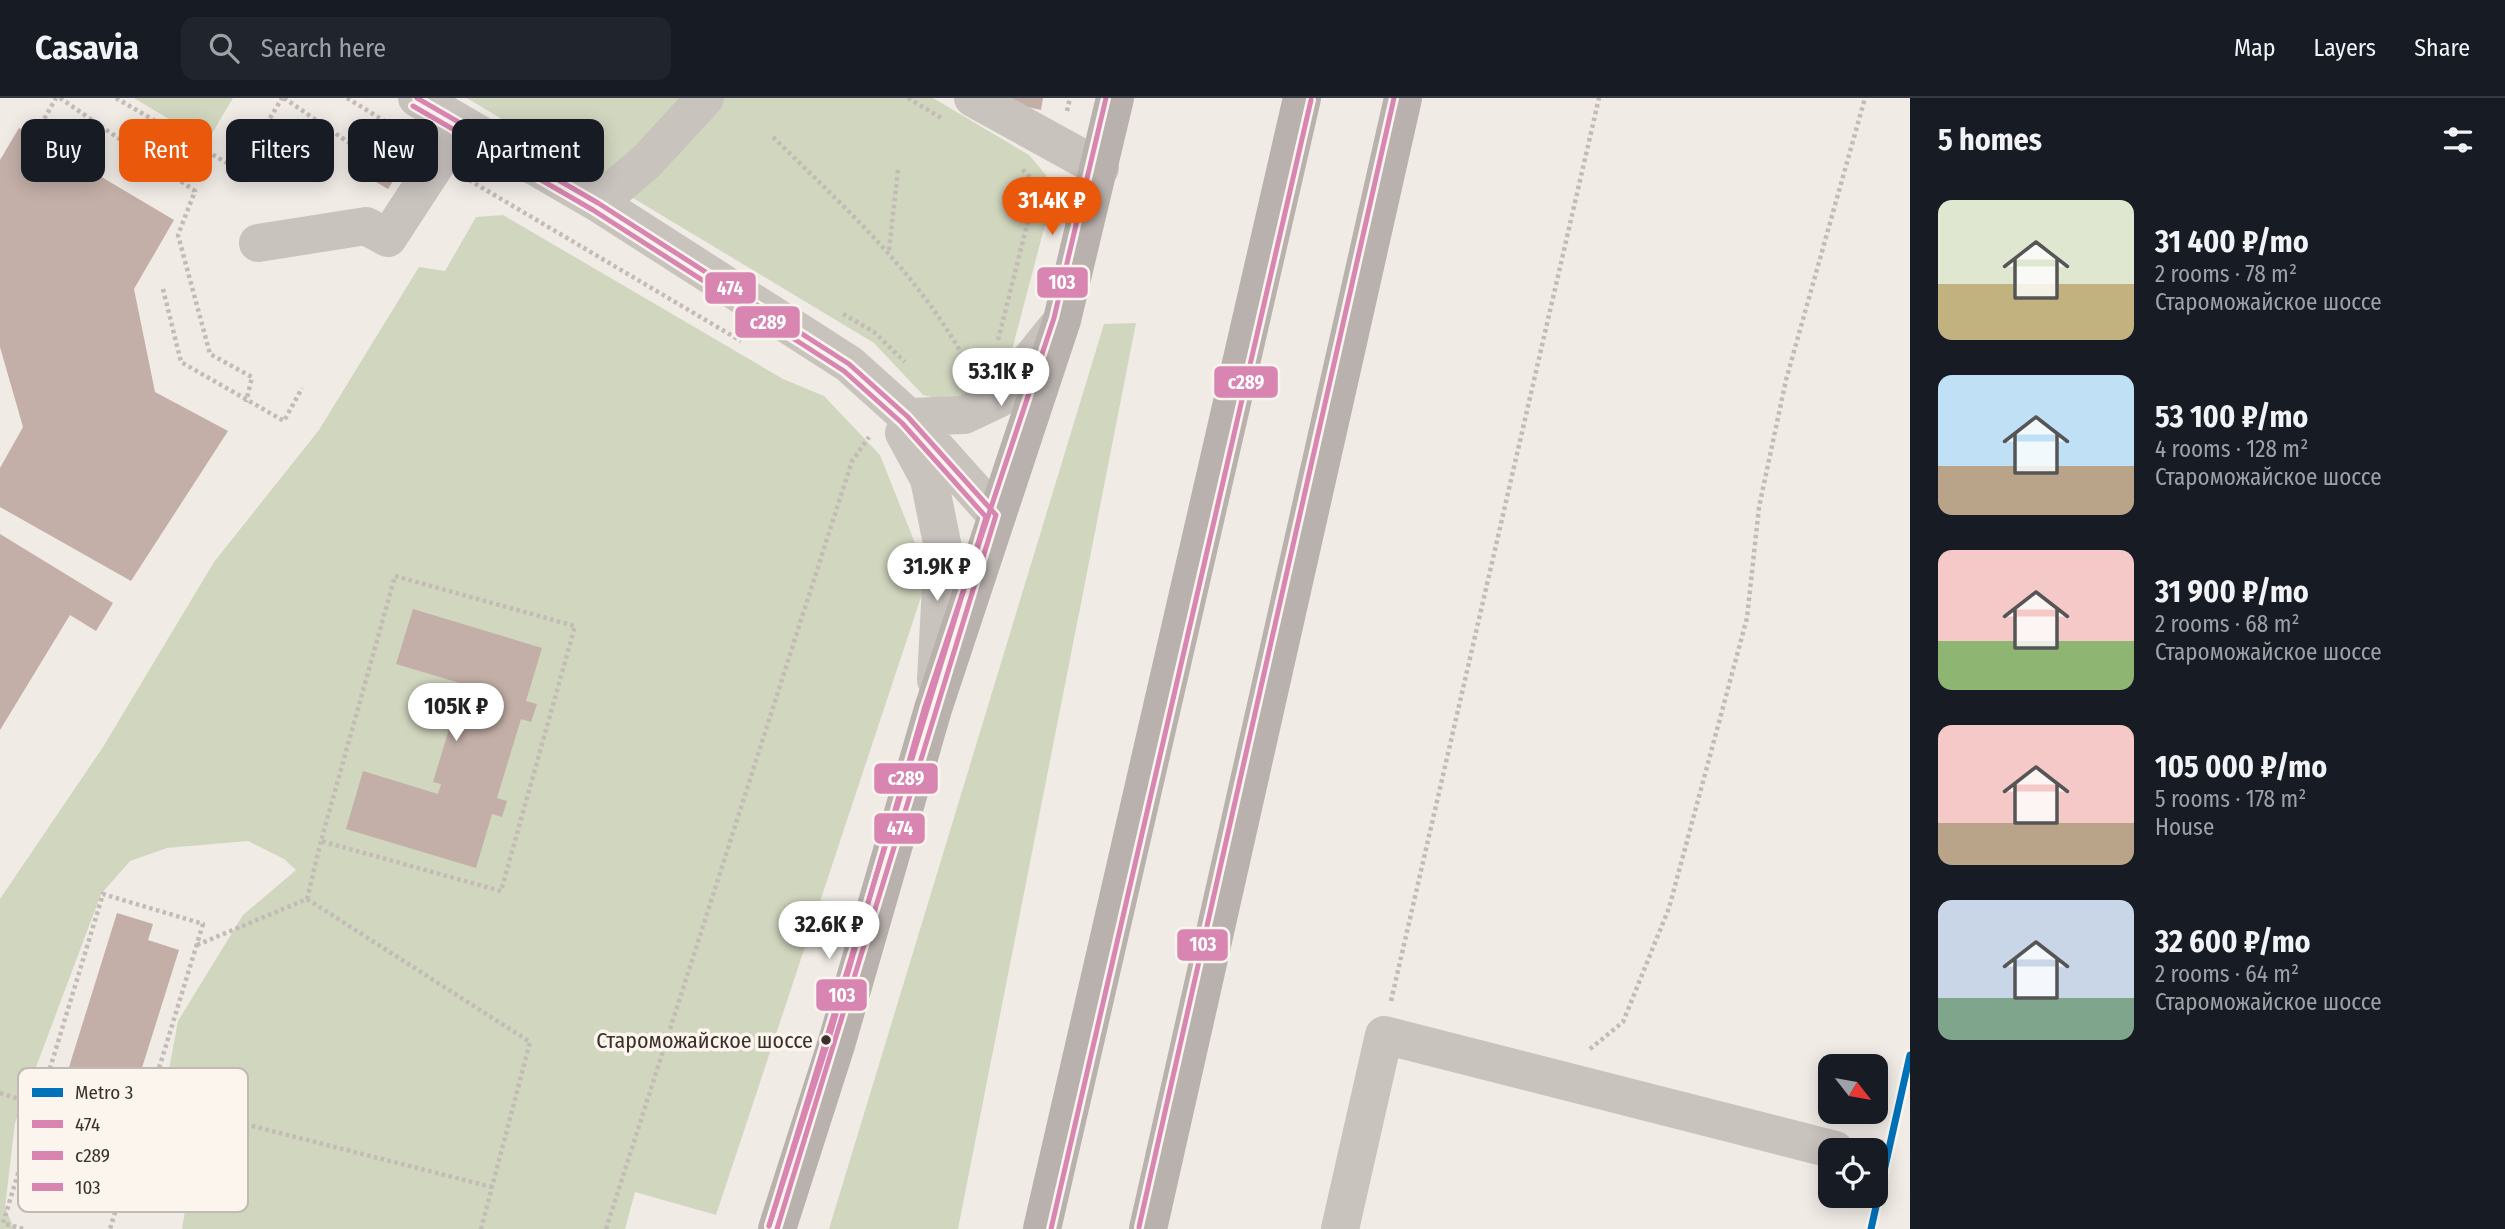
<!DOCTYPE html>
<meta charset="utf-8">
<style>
:root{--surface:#171b24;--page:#20242c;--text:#f1f3f6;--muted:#9ea1a6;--line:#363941;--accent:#ea580c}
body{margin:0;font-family:"Fira Sans Condensed",sans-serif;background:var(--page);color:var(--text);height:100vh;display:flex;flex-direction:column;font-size:26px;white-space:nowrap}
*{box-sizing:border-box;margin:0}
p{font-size:23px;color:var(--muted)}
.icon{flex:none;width:38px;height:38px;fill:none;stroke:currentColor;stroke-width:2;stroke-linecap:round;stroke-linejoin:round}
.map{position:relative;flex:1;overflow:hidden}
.details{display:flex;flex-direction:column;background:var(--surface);width:595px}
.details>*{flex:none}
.guide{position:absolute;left:21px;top:21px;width:665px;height:63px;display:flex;gap:14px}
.needle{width:46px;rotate:121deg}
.fabs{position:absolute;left:1818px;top:956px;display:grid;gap:14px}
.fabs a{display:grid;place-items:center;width:70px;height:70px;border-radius:14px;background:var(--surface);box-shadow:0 4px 18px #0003;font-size:35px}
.price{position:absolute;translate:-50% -60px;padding:0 16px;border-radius:24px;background:#fff;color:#222;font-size:23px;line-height:46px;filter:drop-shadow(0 2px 4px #0008)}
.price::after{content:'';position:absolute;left:50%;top:42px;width:21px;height:16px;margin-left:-10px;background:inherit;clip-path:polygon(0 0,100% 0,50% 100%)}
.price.selected{background:var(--accent);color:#fff}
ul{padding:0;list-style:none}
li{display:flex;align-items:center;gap:21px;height:175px;padding:0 28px}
li span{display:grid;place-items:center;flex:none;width:196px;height:140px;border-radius:14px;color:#555}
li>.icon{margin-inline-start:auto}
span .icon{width:84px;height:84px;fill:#fffc;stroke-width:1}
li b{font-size:30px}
h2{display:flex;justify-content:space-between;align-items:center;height:84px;padding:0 28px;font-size:30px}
.chip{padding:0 24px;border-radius:14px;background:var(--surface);box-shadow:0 4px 18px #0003;font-size:24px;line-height:63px}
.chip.selected{background:var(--accent);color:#fff}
header{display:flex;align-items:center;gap:42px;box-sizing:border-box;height:98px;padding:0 35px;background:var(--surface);border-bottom:2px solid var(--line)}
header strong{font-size:33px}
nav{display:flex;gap:38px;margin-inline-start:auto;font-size:24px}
.search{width:490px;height:63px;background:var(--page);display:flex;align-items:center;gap:18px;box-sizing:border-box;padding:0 24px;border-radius:14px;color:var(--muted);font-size:26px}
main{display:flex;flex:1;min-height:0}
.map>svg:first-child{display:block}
.green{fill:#d1d6bf}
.building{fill:#c3afa7}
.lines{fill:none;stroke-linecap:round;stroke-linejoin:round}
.path{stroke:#c2bbb6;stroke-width:4.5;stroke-dasharray:3.5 3.5;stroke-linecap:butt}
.minor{stroke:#c9c3be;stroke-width:38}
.major{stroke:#b8b1ad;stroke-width:38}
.bus-1-casing{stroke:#fbf5ee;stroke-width:10}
.bus-2-casing{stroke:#fbf5ee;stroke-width:10}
.bus-3-casing{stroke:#fbf5ee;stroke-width:10}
.bus-1{stroke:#d885b1;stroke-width:5}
.bus-2{stroke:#d885b1;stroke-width:5}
.bus-3{stroke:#d885b1;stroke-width:5}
.metro-1-casing{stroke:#fbf5ee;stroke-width:12}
.metro-1{stroke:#0072ba;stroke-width:7}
.bus-dot{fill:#3b302b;stroke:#fbf5ee;stroke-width:2.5}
.labels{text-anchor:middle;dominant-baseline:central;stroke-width:7;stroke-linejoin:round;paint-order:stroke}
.bus-label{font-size:22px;fill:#3b302b;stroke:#fbf5ee;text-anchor:end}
.key{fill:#fbf5ee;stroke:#c1bab4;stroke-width:2}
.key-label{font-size:19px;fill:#3b302b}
.line-badge{stroke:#fbf5ee;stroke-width:2.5}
.badge-label{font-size:19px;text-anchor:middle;font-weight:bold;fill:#fff}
</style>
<header>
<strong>Casavia</strong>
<div class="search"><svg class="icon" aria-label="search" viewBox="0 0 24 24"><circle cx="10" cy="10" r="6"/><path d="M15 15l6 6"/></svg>Search here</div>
<nav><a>Map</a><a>Layers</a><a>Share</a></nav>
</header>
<main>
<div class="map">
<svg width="1910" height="1131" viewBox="0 0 1910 1131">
<rect width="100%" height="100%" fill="#f0ebe5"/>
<!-- green -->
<path class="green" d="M 134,0 L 233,0 L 207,44 Z
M 467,0 L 933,0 L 1029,57 L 1046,77 L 1051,104 L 1003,286 L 956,305 L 923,297 L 874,245 Z
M 503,117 L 783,281 L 824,298 L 880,357 L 928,478 L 716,1117 L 635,1094 L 625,1131 L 182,1131 L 190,1080 L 163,1004 L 178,923 L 243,817 L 296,772 L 284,761 L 248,743 L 167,750 L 130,763 L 101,796 L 15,1025 L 5,1109 L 14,1131 L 0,1131 L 0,801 L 103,649 L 214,464 L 319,332 L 419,169 L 445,173 L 476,119 Z
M 1136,225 L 958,1131 L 829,1131 L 1104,226 Z"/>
<!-- building -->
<path class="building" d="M 986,0 L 1043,0 L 1041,12 Z
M 19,30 L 174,122 L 134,191 L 155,294 L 228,333 L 131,483 L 0,409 L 0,370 L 23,329 L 0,249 L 0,62 Z
M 358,51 L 398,75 L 388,91 L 349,68 Z
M 0,436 L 113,505 L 96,533 L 70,517 L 0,632 Z
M 413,511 L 542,550 L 526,603 L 537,606 L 531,624 L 521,621 L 497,700 L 507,703 L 502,719 L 492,716 L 476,770 L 346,731 L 363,673 L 438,696 L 441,686 L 433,684 L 460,595 L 467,598 L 470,588 L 396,566 Z
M 117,815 L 153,826 L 148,842 L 179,852 L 98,1110 L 61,1098 L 56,1113 L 27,1104 Z"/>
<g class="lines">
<!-- path -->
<path class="path" d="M 60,0 L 195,93 L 178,137 L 210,256 L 252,279 L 246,304
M 116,0 L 239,72 L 282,0
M 284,0 L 358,51
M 347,0 L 391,27
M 908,0 L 943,21
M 1067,13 L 1070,0
M 34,39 L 56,0
M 773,39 C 849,114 923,179 972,275
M 469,82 L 741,243
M 889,152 L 898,72
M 163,191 L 181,264 L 284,323 L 302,290
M 843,216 L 874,234 L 905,264
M 998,242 L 1034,99 L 1030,79 L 1021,70
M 395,478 L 575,528 L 501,793 L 321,743 Z
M 307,801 L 530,944 L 481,1131
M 197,847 L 307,801 L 321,743
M 1391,903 L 1599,0
M 1590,951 L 1623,924 L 1669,810 L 1747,520 L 1759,409 L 1786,282 L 1865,0
M 0,995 L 39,1007
M 150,1002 L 492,1089
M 23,1131 L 3,1125 L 103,796 L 203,826 L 110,1131
M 606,1131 L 852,363 L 869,339"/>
<!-- minor -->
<path class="minor" d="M 417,0 L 598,105 L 849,266 L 908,319 L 996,417
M 973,0 L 1100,70
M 598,105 L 647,63 L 705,0
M 258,145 L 366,128 L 388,140 L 461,28
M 908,319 L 964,317 L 1000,300 L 1056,230
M 904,335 L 929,381 L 943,450 L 936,582
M 1340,1131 L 1384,937 L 1835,1052"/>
<!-- major -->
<path class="major" d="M 777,1131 L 836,947 L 933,611 L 1062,222 L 1115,0
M 1042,1131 L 1302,0
M 1148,1131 L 1403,0"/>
<!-- bus-1 casing -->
<g class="bus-1-casing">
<path id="bus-1" d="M 417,0 L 598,105 L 849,266 L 908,319 L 996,417 L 777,1131"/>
</g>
<!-- bus-2 casing -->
<g class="bus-2-casing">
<path id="bus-2" d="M 413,8 L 593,112 L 844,273 L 902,325 L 986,419 L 769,1128
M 1051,1131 L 1311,2"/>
</g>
<!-- bus-3 casing -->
<g class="bus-3-casing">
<path id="bus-3" d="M 769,1128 L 828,944 L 925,608 L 1054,220 L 1106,0
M 1139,1129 L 1394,0"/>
</g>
<!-- bus-1 -->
<use href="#bus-1" class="bus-1"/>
<!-- bus-2 -->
<use href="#bus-2" class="bus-2"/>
<!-- bus-3 -->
<use href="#bus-3" class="bus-3"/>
<!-- metro-1 casing -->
<g class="metro-1-casing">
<path id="metro-1" d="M 1871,1131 L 1910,957"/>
</g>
<!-- metro-1 -->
<use href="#metro-1" class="metro-1"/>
</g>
<!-- markers -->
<circle class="bus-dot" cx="826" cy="942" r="6"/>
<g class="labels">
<!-- bus labels -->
<g class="bus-label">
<text x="813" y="942">Староможайское шоссе</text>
</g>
</g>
<!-- legend -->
<rect x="18" y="970" width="230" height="144" rx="10" class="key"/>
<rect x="32" y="990" width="31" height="9" fill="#0072ba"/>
<rect x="32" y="1022" width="31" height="8" fill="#d885b1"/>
<rect x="32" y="1053" width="31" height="9" fill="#d885b1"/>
<rect x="32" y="1085" width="31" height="8" fill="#d885b1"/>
<g class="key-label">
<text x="75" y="1001">Metro 3</text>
<text x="75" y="1033">474</text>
<text x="75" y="1064">с289</text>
<text x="75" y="1096">103</text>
</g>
<g class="line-badge">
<rect x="1036" y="168" width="53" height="33" rx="7" fill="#d885b1"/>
<rect x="704" y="173" width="53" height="34" rx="7" fill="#d885b1"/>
<rect x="734" y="207" width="67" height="34" rx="7" fill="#d885b1"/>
<rect x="1213" y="267" width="66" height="34" rx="7" fill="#d885b1"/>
<rect x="873" y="664" width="66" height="33" rx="7" fill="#d885b1"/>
<rect x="873" y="714" width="53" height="33" rx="7" fill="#d885b1"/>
<rect x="1176" y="830" width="53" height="34" rx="7" fill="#d885b1"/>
<rect x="815" y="880" width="53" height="34" rx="7" fill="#d885b1"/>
</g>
<g class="badge-label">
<text x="1062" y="191">103</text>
<text x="730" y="197">474</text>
<text x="768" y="231">с289</text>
<text x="1246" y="291">с289</text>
<text x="906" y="687">с289</text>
<text x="900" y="737">474</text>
<text x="1203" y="853">103</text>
<text x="842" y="904">103</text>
</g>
</svg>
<div class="fabs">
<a><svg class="needle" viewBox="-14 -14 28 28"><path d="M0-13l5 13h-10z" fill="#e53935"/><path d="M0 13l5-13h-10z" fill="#9ea1a6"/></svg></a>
<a><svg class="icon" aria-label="locate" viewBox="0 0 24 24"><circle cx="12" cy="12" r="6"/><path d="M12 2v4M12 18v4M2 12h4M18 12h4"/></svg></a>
</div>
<b class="price selected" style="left:1052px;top:139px">31.4K ₽</b>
<b class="price" style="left:1001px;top:310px">53.1K ₽</b>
<b class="price" style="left:937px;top:505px">31.9K ₽</b>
<b class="price" style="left:456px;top:645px">105K ₽</b>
<b class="price" style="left:829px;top:863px">32.6K ₽</b>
<div class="guide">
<a class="chip">Buy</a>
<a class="chip selected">Rent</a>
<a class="chip">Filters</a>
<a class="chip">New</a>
<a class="chip">Apartment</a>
</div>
</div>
<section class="details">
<h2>5 homes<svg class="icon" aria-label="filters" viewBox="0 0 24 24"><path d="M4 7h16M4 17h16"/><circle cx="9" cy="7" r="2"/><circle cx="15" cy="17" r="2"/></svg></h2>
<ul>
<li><span style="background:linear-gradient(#dfe7d0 60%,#c2b280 0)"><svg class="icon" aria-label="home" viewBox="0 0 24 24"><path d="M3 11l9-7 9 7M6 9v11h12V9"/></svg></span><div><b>31 400 ₽/mo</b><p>2 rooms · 78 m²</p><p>Староможайское шоссе</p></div></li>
<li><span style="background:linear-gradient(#bfe0f5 65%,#b9a48a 0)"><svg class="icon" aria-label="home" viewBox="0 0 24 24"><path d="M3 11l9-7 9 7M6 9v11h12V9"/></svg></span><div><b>53 100 ₽/mo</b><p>4 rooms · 128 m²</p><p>Староможайское шоссе</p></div></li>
<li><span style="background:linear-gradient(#f6c9c9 65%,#8fb573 0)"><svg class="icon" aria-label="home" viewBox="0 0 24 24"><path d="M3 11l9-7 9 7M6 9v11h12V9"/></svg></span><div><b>31 900 ₽/mo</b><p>2 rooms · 68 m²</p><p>Староможайское шоссе</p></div></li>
<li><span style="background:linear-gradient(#f6c9c9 70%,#b9a48a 0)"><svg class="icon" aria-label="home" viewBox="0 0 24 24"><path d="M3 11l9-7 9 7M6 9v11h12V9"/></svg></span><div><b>105 000 ₽/mo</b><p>5 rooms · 178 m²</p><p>House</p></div></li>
<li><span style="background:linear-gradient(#c9d6e8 70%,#7fa58c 0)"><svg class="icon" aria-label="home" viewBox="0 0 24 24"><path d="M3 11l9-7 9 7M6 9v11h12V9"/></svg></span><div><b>32 600 ₽/mo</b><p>2 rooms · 64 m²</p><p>Староможайское шоссе</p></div></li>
</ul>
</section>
</main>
